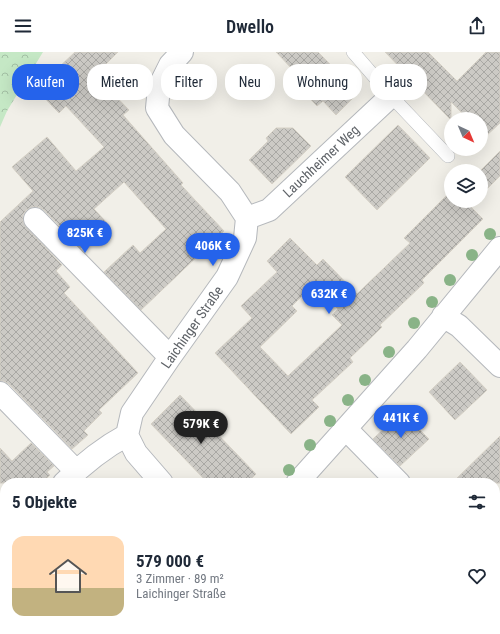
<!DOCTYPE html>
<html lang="de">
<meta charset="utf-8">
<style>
:root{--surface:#fff;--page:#f2f2f3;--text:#1f2937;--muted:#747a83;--line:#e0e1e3;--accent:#2563eb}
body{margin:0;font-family:"Roboto Condensed",sans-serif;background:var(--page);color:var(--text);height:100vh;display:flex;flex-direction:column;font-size:15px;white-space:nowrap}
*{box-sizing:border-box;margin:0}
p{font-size:13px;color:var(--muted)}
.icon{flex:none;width:22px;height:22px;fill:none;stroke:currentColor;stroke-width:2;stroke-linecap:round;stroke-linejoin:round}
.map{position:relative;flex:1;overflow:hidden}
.side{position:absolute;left:0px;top:426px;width:500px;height:156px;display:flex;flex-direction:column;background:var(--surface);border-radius:16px 16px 0 0;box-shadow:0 4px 16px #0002}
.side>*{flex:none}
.hud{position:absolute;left:12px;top:12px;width:476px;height:36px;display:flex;gap:8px}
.needle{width:26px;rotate:136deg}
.fabs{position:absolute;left:444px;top:60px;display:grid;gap:8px}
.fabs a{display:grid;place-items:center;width:44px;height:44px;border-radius:50%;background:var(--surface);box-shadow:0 4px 16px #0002;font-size:20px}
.price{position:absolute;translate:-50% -34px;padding:0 9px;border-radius:14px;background:var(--accent);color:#fff;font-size:13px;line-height:26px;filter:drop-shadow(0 1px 2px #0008)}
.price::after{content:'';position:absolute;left:50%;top:24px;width:12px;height:9px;margin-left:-6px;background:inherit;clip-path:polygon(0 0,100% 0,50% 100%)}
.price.active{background:#222;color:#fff}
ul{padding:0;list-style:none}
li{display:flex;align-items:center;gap:12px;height:100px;padding:0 12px}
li+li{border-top:1px solid var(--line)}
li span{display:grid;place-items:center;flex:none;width:112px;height:80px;border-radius:12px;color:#555}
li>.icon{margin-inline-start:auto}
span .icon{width:48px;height:48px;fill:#fffc;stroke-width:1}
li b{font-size:17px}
h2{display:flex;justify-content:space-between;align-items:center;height:48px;padding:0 12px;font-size:17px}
.chip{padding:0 14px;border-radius:16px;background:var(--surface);box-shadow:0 4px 16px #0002;font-size:14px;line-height:36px}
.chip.active{background:var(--accent);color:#fff}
header{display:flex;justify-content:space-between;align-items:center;height:52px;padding:0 12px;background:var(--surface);font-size:18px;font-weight:600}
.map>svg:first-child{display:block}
.forest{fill:url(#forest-crowns)}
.building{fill:url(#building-cross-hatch);stroke:#d6d1c6;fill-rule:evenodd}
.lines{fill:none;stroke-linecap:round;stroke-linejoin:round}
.service-casing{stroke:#b5b8bc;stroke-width:14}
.minor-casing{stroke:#b5b8bc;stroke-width:24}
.service{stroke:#fff;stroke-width:13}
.minor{stroke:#fff;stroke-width:22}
.tree{fill:#89b387}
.labels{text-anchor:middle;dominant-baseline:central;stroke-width:3;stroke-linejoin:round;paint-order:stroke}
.street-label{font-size:14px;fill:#5f6368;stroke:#fff}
</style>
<header><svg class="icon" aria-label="menu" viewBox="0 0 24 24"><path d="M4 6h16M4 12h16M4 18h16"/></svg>Dwello<svg class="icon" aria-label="share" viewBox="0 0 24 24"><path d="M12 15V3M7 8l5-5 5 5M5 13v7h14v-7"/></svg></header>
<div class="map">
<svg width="500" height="582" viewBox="0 0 500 582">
<defs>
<pattern id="forest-crowns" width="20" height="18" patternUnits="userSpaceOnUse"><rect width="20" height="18" fill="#c5e8c5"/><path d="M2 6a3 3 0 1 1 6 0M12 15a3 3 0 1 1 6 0" fill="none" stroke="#a3c0a4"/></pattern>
<pattern id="building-cross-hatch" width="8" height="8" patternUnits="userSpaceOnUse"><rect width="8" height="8" fill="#cccac5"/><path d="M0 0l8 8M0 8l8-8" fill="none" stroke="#a9a8a4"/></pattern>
</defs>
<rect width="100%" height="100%" fill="#f1efe8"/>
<!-- forest -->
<path class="forest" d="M 0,0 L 43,0 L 7,59 L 0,75 Z"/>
<!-- building -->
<path class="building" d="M 75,0 L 118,0 L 95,23 L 129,58 L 123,63 L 183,131 L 181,133 L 224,179 L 141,258 L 104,220 L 133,193 L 140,201 L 166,177 L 124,130 L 94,157 L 107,171 L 81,196 L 44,158 L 39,155 L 32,155 L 26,158 L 23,163 L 23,170 L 26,175 L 62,213 L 56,219 L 70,235 L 64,241 L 138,321 L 99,358 L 102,361 L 84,379 L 88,383 L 72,397 L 9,332 L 4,329 L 0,329 L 0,170 L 33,139 L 12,115 L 47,85 L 76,119 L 104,95 L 66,54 L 59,61 L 36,37 Z
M 276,0 L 318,0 L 358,41 L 336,63 L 323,49 L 317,54 L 290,25 L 295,20 Z
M 385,0 L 428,0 L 457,29 L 486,0 L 500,0 L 500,71 L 485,85 L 481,80 L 481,67 L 468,67 L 451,50 L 451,68 Z
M 398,73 L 430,106 L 377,158 L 345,125 Z
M 276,76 L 293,76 L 311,94 L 272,132 L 249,108 L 268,89 L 266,86 Z
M 500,99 L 500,124 L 481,143 L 481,119 L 480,119 Z
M 451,139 L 451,149 L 474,149 L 470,154 L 483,167 L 422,228 L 424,231 L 380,273 L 382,275 L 350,306 L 353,310 L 312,348 L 319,355 L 291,382 L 215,301 L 252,266 L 241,254 L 277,220 L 267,209 L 290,186 L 317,213 L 323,207 L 357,242 L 410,191 L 404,186 ZM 314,232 L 338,257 L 332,263 L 342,273 L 288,324 L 260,295 L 297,259 L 292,254 Z
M 460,310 L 487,338 L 455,368 L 429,340 Z
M 180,343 L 256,422 L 247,431 L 208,431 L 151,372 Z
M 402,360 L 429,387 L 400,414 L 373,387 Z
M 500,384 L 500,431 L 452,431 Z
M 31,391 L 54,414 L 47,420 L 50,423 L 41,431 L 0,431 L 0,396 L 12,409 Z"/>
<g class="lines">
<!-- service casing -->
<g class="service-casing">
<path id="service" d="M 353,0 L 391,44 L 448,104"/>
</g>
<!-- minor casing -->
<g class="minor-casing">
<path id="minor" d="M 247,166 L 269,158 L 391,44
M 35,167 L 170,305
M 443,264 L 459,274 L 500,314
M 0,341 L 76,419
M 346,377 L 399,431
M 64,431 C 83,412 103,396 127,383
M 162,431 L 136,401 L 127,383 L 132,361 L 170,305 L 227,225 L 245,186 L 247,166 L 230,140 L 174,83 L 157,56 L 159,35 L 170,13 L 182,0
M 297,431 L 417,297 L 500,196
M 0,494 L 5,489
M 495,530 L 497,531
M 293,577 L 297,582
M 169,582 L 173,577"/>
</g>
<!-- service -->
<use href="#service" class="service"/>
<!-- minor -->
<use href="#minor" class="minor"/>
</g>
<!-- trees -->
<g class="tree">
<circle cx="490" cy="182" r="6"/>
<circle cx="472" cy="203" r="6"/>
<circle cx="450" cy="228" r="6"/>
<circle cx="432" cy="250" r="6"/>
<circle cx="414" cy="271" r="6"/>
<circle cx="389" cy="300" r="6"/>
<circle cx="365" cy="328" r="6"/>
<circle cx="348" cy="348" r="6"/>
<circle cx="330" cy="369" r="6"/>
<circle cx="310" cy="393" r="6"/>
<circle cx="289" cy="418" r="6"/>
</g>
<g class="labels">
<!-- street labels -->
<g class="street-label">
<text transform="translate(321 109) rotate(-43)">Lauchheimer Weg</text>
<text transform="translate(192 275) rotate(-55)">Laichinger Straße</text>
</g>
</g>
</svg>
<div class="fabs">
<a><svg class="needle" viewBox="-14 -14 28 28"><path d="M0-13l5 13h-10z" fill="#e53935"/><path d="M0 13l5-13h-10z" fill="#747a83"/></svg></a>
<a><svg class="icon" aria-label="layers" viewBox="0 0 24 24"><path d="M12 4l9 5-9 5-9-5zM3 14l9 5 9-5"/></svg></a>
</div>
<b class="price" style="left:85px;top:202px">825K €</b>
<b class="price" style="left:213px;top:215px">406K €</b>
<b class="price" style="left:329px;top:263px">632K €</b>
<b class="price" style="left:401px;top:387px">441K €</b>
<b class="price active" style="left:201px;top:393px">579K €</b>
<div class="hud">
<a class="chip active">Kaufen</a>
<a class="chip">Mieten</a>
<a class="chip">Filter</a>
<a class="chip">Neu</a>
<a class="chip">Wohnung</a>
<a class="chip">Haus</a>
</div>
<section class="side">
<h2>5 Objekte<svg class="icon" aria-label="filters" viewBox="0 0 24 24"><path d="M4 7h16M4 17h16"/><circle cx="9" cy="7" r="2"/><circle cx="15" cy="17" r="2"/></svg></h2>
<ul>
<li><span style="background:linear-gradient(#ffd9b3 65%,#c2b280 0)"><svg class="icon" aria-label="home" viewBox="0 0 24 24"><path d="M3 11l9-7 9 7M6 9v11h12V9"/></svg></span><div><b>579 000 €</b><p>3 Zimmer · 89 m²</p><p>Laichinger Straße</p></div><svg class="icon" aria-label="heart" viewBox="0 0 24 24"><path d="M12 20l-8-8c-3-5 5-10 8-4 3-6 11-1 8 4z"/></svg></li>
</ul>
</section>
</div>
